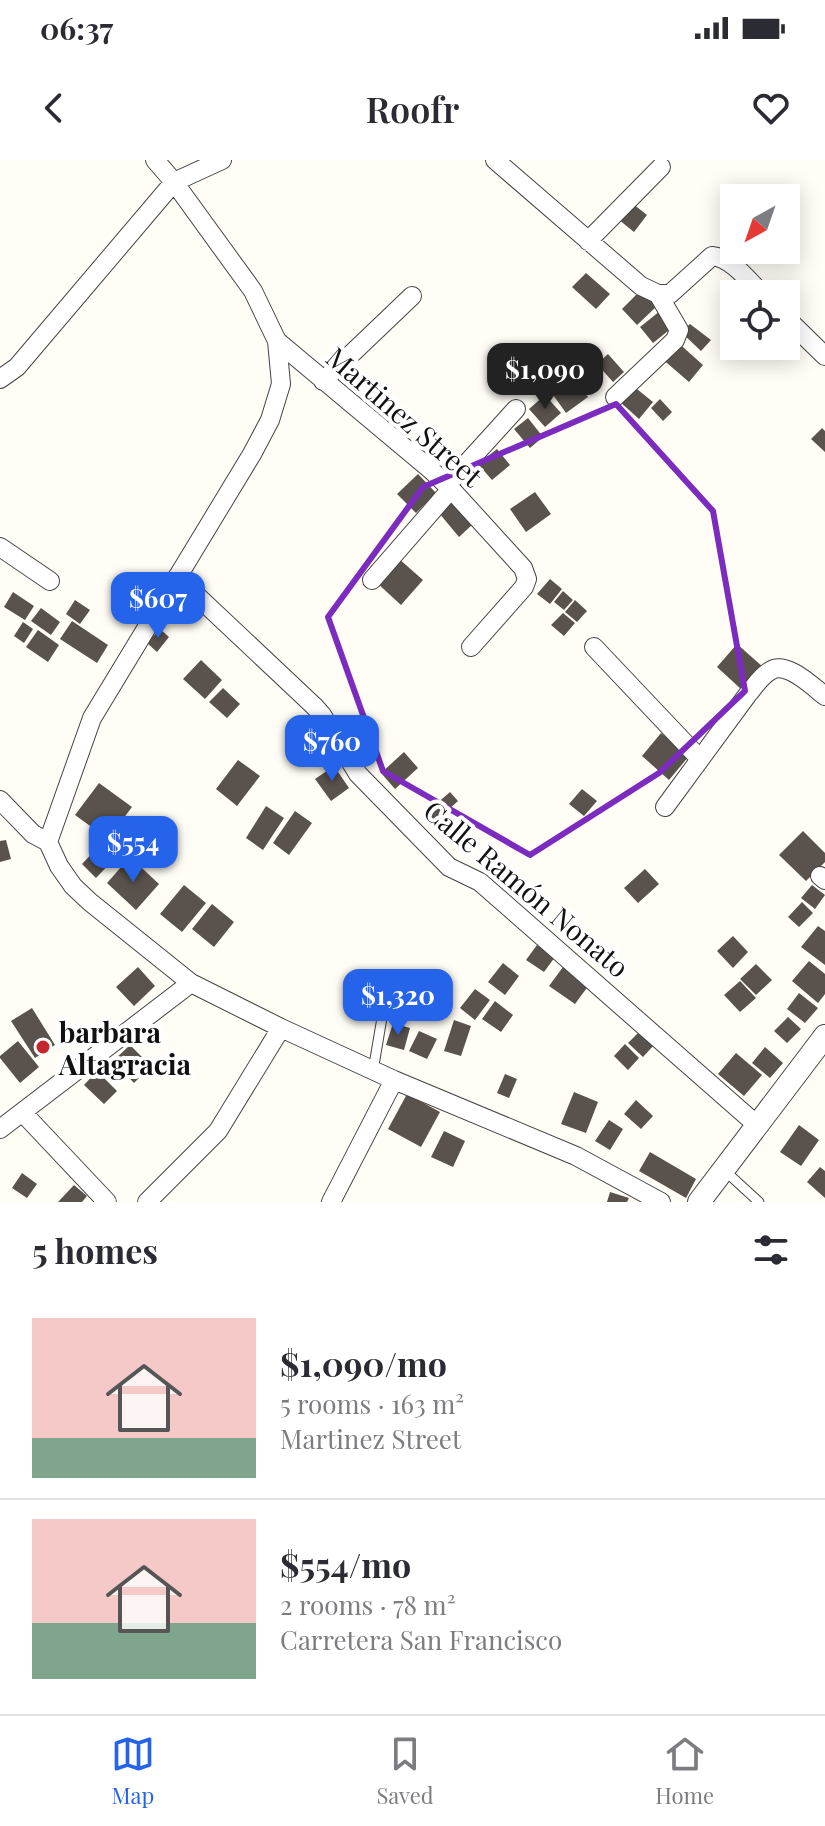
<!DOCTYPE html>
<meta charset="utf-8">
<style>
:root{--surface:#fff;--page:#f2f2f3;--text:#2b2b33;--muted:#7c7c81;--line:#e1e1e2;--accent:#2563eb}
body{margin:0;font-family:"Playfair Display",serif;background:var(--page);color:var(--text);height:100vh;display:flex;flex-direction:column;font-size:30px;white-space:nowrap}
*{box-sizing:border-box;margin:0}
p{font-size:26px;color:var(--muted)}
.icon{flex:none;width:44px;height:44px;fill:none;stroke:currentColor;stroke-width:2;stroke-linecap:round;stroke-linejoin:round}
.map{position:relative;height:1042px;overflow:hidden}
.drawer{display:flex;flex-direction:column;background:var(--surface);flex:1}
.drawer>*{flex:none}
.needle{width:52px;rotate:220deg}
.buttons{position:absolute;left:720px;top:24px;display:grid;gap:16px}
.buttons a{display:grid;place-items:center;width:80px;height:80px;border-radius:0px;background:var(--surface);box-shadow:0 4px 20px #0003;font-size:40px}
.price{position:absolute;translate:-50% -68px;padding:0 18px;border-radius:16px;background:var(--accent);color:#fff;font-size:26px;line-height:52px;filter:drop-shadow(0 2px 4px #0008)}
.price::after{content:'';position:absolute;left:50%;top:48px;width:24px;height:18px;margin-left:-12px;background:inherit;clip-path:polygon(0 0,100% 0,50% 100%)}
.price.current{background:#222;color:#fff}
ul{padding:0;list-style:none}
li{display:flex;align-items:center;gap:24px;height:200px;padding:0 32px}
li+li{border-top:2px solid var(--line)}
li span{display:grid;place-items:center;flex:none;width:224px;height:160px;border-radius:0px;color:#555}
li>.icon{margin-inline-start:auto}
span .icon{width:96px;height:96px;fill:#fffc;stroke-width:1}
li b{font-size:34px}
h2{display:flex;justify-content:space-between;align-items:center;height:96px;padding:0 32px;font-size:34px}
.status{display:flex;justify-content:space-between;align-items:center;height:56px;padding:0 40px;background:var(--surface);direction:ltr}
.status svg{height:22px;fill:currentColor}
header{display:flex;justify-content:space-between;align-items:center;height:104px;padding:0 32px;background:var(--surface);font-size:36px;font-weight:600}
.dock{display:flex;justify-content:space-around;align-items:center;height:112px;border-top:2px solid var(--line);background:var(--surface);font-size:22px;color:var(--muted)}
.dock a{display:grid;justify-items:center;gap:4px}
.dock .current{color:var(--accent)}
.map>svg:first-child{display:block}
.building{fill:#5a524d}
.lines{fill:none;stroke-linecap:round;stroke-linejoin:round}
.service-casing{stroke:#444;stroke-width:11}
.minor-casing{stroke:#444;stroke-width:20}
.tertiary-casing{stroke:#444;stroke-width:24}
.service{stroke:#fff;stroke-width:9}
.minor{stroke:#fff;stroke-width:18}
.tertiary{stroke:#fff;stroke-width:22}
.marked{fill:none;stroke:#7b2cbf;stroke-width:6;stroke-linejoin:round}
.poi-dot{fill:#c4262e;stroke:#fff;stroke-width:3}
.labels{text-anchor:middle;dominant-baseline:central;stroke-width:8;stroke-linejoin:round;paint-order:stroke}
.street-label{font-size:28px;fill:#111;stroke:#fff}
.poi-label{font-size:28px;font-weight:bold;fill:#111;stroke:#fff;text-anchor:start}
</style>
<div class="status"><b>06:37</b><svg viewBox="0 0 49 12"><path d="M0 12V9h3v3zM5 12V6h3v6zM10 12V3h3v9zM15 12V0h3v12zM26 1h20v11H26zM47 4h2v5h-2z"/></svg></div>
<header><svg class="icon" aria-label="back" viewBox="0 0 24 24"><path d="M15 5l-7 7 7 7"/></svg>Roofr<svg class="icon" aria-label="heart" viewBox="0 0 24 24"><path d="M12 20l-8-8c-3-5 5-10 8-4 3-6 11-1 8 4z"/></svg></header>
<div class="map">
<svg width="825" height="1042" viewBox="0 0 825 1042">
<rect width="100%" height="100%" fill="#fffdf5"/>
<!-- building -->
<path class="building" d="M 632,43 L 647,55 L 634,72 L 618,59 Z
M 586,113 L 610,134 L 596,149 L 572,127 Z
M 641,130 L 657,146 L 637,165 L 622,149 Z
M 660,151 L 673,167 L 653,183 L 640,167 Z
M 690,164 L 711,180 L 701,191 L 681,172 Z
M 675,180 L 703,205 L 689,222 L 660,197 Z
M 608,194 L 624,212 L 613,222 L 597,204 Z
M 568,209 L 588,237 L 566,253 L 546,225 Z
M 632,225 L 653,242 L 639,259 L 619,241 Z
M 545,235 L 561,253 L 545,267 L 529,249 Z
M 660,239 L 672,252 L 663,261 L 651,248 Z
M 528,258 L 543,277 L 530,288 L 514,269 Z
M 822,268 L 825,271 L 825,292 L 811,279 Z
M 497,289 L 510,305 L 492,320 L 478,304 Z
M 418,314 L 436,333 L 416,353 L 397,334 Z
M 535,332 L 551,354 L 526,372 L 510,349 Z
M 454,341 L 473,364 L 459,377 L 439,353 Z
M 398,398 L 423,420 L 401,445 L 376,422 Z
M 550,419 L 562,429 L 550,444 L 537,434 Z
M 563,431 L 573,440 L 564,450 L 554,442 Z
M 13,432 L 34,446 L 25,460 L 4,447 Z
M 75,440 L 90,450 L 80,464 L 66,454 Z
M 575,440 L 587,451 L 577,462 L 565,452 Z
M 41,448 L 60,462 L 51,475 L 31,461 Z
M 563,453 L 575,463 L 564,476 L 551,465 Z
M 72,461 L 108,485 L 97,503 L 60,479 Z
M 23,462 L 33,469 L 24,483 L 14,476 Z
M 160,469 L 169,477 L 157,492 L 147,483 Z
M 38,470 L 59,485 L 48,502 L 26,487 Z
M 737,484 L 763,507 L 742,530 L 717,507 Z
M 201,500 L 222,520 L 205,539 L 183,519 Z
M 223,528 L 240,544 L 227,558 L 209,542 Z
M 661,573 L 689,596 L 669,620 L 642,596 Z
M 404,592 L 418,608 L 395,629 L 381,613 Z
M 238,600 L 260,616 L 237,646 L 216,629 Z
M 334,606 L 349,628 L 331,641 L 315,619 Z
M 99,623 L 132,647 L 108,679 L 75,655 Z
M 582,629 L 597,641 L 584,656 L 569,644 Z
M 450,632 L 458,641 L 435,662 L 427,652 Z
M 266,646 L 284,658 L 263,690 L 246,678 Z
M 295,651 L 312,663 L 289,695 L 273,683 Z
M 803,671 L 825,693 L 825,702 L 806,721 L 779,695 Z
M 6,680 L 11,699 L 0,702 L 0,681 Z
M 103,682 L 118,695 L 96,718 L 82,704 Z
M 130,697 L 159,724 L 136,750 L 107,723 Z
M 645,709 L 659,724 L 638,743 L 624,728 Z
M 184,725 L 206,743 L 182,772 L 160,754 Z
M 812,725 L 825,735 L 815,749 L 801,738 Z
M 802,742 L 813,753 L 799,767 L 788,757 Z
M 212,744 L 234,762 L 214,787 L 192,769 Z
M 818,766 L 825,771 L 825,805 L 801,787 Z
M 733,776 L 748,792 L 733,808 L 717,791 Z
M 537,785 L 555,797 L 544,812 L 526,800 Z
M 809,801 L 825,814 L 825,834 L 818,843 L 792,821 Z
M 503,803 L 519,816 L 505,835 L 488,822 Z
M 756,804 L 772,820 L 756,835 L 740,819 Z
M 138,807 L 155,826 L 134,846 L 116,827 Z
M 563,807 L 589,825 L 575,844 L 549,826 Z
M 740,821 L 756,838 L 740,852 L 724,835 Z
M 475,829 L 490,840 L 475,860 L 460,848 Z
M 799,833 L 818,848 L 805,863 L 787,849 Z
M 495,841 L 513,855 L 501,872 L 482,859 Z
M 32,848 L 55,885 L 35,898 L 11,861 Z
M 788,857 L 801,869 L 787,883 L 774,871 Z
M 454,860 L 471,866 L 461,896 L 444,891 Z
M 393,863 L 410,868 L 404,890 L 386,885 Z
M 419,871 L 437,879 L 427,899 L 409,891 Z
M 639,872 L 654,885 L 643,897 L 628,883 Z
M 18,881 L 39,907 L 20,923 L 0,898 L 0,896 Z
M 625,884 L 639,898 L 628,910 L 614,896 Z
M 130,885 L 151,906 L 134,923 L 113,901 Z
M 765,887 L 783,903 L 770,918 L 752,903 Z
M 736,893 L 762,915 L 744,936 L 718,914 Z
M 97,911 L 117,931 L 104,944 L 84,925 Z
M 505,914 L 517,919 L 509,938 L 497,933 Z
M 574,932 L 598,942 L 586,973 L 561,964 Z
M 407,934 L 440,952 L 421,987 L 388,969 Z
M 636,940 L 653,956 L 641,969 L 624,954 Z
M 609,960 L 623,969 L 610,990 L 595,981 Z
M 799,965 L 819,980 L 801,1006 L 780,992 Z
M 444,971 L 465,981 L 453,1007 L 431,997 Z
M 650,992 L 696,1019 L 686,1038 L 639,1011 Z
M 820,1007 L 825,1011 L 825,1038 L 807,1022 Z
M 22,1013 L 37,1024 L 27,1038 L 12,1028 Z
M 74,1025 L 87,1036 L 82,1042 L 58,1042 Z
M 610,1032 L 629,1038 L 627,1042 L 607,1042 Z"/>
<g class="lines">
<!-- service casing -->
<g class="service-casing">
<path id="service" d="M 373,911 L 387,828
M 723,1009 L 759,1042"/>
</g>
<!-- minor casing -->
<g class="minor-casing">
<path id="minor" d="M 155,0 L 174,22 L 253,131 L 277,181 L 281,224 L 270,260 L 252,294 L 92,558 L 48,682 L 59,706 L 73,726 L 90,742 L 191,823 L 281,868 L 394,920 L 576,996 L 661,1042
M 495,0 L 641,126 L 658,134 L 670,134 L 712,96 C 732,98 748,120 762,134
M 588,81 L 661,7
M 786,158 L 825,196
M 277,181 L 430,309 L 451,329 L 523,408 L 527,419 L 524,427 L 471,487
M 0,219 L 17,207 L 174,22 L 222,0
M 323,221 L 412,136
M 615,237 L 675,180 L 679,170 L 658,134
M 447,325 L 516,249
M 0,387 L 50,421
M 177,417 L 314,546 L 322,555 L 358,614 L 449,707 L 480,722 L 757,965
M 372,420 L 451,329
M 594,487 L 700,599
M 0,640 L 33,674 L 48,682
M 665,647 L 748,534 C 755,526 761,516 770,511 C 786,500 812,526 825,536
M 820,716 L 825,720
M 23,953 L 107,1042
M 0,969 L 191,823
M 147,1042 L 218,971 L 281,868
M 331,1042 L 394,920"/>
</g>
<!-- tertiary casing -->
<g class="tertiary-casing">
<path id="tertiary" d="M 699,1042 L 825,876"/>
</g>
<!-- service -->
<use href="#service" class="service"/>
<!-- minor -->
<use href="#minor" class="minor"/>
<!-- tertiary -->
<use href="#tertiary" class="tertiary"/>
</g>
<!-- marked area -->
<path class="marked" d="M 616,244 L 713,351 L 745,531 L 659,613 L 530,695 L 383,611 L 328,457 L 423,327 Z"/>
<!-- markers -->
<circle class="poi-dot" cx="43" cy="887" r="8"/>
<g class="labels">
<!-- street labels -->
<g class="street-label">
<text transform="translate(405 256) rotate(41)">Martinez Street</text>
<text transform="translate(527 728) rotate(40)">Calle Ramón Nonato</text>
</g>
<!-- poi labels -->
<g class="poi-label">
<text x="59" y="871">barbara<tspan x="59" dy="32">Altagracia</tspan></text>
</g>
</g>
</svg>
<div class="buttons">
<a><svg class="needle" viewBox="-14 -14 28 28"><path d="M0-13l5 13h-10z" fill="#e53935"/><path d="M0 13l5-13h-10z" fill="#7c7c81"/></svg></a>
<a><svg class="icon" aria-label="locate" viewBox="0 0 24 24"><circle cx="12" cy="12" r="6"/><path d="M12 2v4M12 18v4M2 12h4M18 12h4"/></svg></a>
</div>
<b class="price current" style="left:545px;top:251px">$1,090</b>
<b class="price" style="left:158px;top:480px">$607</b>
<b class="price" style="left:332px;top:623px">$760</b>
<b class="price" style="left:133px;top:724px">$554</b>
<b class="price" style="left:398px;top:877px">$1,320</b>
</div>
<section class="drawer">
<h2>5 homes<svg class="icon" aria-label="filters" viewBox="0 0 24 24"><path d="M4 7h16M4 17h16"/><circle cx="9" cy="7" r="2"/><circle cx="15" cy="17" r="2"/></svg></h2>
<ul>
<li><span style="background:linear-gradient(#f6c9c9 75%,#7fa58c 0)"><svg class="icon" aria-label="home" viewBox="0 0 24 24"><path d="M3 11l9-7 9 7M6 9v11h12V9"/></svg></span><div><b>$1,090/mo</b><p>5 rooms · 163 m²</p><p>Martinez Street</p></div></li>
<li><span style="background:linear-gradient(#f6c9c9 65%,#7fa58c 0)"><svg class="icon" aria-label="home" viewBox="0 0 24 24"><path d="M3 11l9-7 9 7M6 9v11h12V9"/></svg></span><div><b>$554/mo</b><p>2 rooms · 78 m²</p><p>Carretera San Francisco</p></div></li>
</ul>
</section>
<nav class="dock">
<a class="current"><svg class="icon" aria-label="map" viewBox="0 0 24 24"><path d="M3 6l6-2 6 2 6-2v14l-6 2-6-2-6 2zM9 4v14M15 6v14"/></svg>Map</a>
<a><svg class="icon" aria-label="saved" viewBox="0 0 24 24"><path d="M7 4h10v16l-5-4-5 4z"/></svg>Saved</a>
<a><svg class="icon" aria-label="home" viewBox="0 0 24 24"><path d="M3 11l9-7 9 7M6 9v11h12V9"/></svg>Home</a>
</nav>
